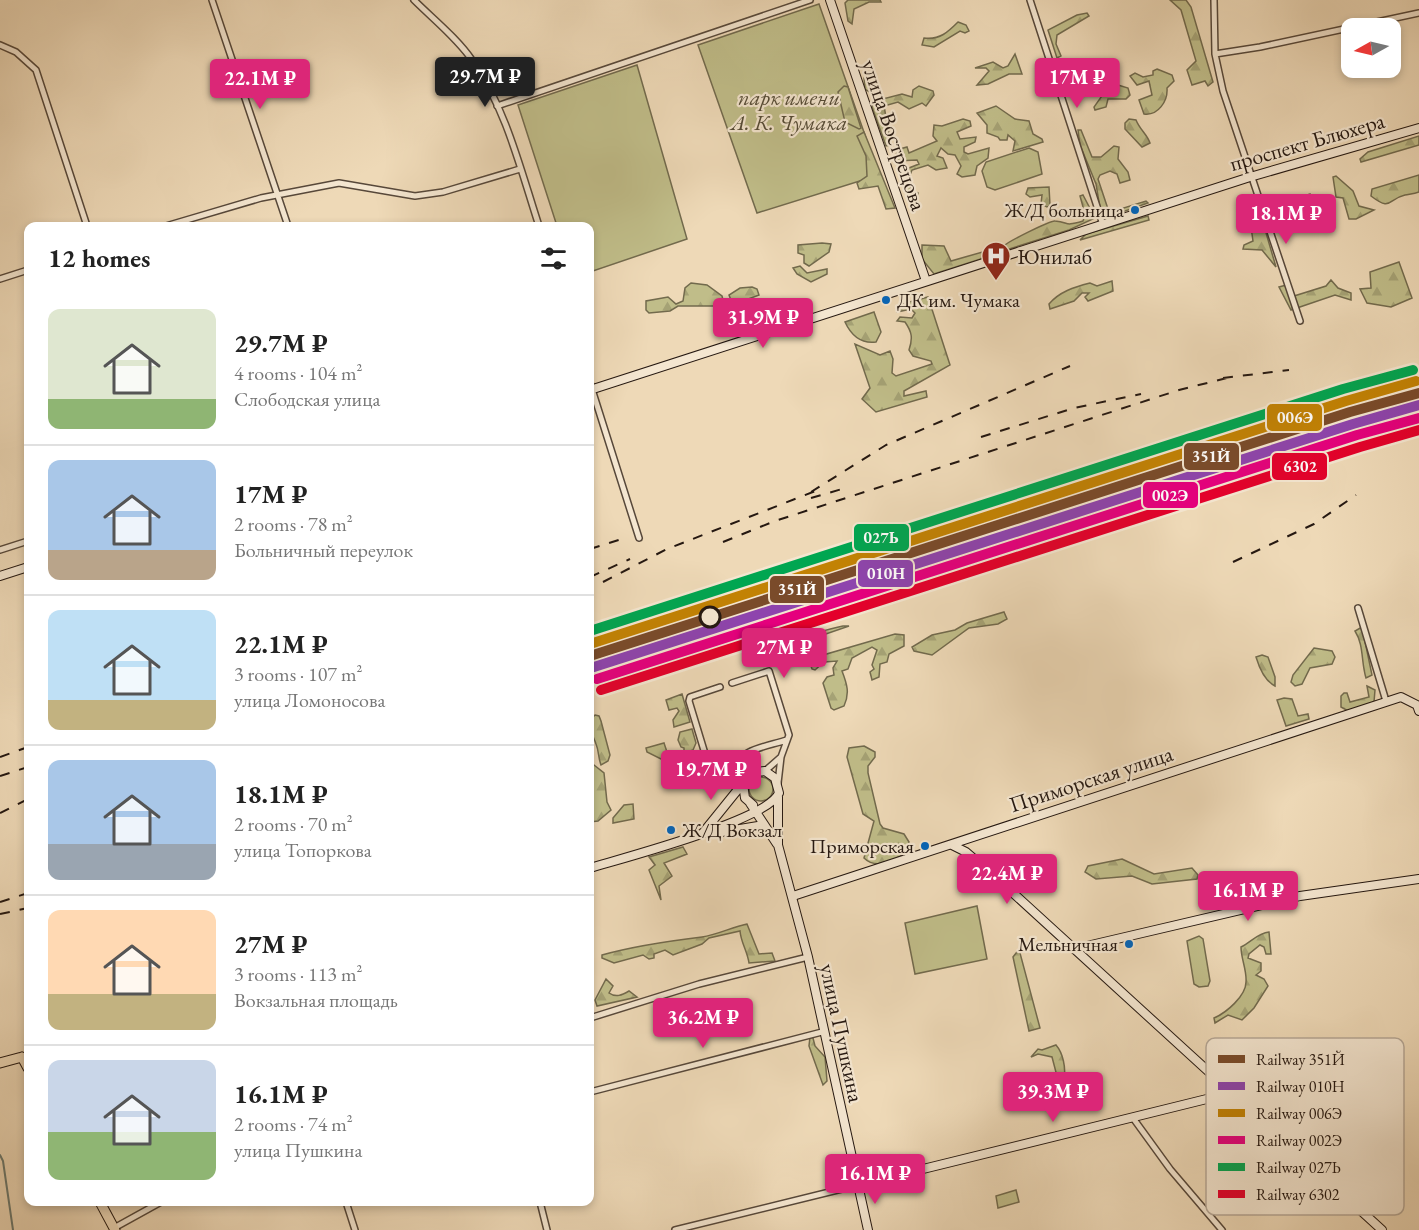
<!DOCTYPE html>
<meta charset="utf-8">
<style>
:root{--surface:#fff;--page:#f6f6f6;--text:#222;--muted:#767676;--line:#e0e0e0;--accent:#db2777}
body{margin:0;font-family:"EB Garamond",serif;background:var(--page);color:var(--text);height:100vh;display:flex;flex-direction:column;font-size:22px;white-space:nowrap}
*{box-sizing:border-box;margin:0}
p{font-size:20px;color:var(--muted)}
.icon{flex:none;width:33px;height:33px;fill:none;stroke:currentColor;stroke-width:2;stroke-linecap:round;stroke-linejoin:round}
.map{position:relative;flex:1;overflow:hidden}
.panel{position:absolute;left:24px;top:222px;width:570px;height:984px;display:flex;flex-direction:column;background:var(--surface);border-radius:12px;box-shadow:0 3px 9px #0003}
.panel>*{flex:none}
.needle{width:39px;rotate:262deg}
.tools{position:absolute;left:1341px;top:18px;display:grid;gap:12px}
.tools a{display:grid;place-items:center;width:60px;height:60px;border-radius:12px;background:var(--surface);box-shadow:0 3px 9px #0003;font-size:30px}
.price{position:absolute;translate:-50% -51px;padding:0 14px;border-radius:6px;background:var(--accent);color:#fff;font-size:20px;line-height:39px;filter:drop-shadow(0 2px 3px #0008)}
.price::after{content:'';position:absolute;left:50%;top:36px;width:18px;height:14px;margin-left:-9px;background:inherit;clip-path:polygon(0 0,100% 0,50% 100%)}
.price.on{background:#222;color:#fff}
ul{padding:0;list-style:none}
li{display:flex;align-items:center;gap:18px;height:150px;padding:0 24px}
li+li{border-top:2px solid var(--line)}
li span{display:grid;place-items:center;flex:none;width:168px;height:120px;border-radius:12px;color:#555}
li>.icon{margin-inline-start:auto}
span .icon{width:72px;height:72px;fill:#fffc;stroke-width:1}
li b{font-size:26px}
h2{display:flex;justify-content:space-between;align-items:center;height:72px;padding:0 24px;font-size:26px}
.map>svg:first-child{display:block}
.green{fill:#c0bd89;stroke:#726a4d;stroke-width:1.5}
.forest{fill:url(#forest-firs);stroke:#726a4d;stroke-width:1.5}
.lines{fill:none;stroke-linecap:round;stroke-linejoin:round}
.stream{stroke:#6b796f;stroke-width:2}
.street-casing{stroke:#57483a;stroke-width:8}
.secondary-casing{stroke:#251811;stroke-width:10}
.primary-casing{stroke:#251811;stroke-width:11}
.street{stroke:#f4e6d0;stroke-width:5}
.secondary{stroke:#f4e6d0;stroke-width:8}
.primary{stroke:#eed9b7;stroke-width:9}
.rail{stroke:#251811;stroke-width:2;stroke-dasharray:10 10;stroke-linecap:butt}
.rail-1-casing{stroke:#f4e6d0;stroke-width:15}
.rail-2-casing{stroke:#f4e6d0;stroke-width:15}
.rail-3-casing{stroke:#f4e6d0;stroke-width:15}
.rail-4-casing{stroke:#f4e6d0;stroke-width:15}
.rail-5-casing{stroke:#f4e6d0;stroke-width:15}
.rail-6-casing{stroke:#f4e6d0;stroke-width:15}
.rail-1{stroke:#7a4b2a;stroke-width:10}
.rail-2{stroke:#8e44ad;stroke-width:10}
.rail-3{stroke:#c28204;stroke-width:10}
.rail-4{stroke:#e5007d;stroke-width:10}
.rail-5{stroke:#00a651;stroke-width:10}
.rail-6{stroke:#e4002b;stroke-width:10}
.bus-dot{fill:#0065bd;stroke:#f4e6d0;stroke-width:2}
.stop-dot{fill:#f4e6d0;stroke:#251811;stroke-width:3}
.labels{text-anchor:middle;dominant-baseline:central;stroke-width:4.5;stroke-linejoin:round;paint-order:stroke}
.bus-label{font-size:20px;fill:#251811;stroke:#f4e6d0;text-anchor:end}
.park-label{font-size:22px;font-style:italic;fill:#544a35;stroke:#f4e6d0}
.street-label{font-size:22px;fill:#251811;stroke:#f4e6d0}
.poi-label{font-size:22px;fill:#251811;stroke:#f4e6d0;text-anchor:start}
.key{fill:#f4e6d0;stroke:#b6a897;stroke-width:1.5}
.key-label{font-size:16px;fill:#251811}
.line-badge{stroke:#f4e6d0;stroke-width:2}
.badge-label{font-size:16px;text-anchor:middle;font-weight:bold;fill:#fff}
</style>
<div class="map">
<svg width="1419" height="1230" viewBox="0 0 1419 1230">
<defs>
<pattern id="forest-firs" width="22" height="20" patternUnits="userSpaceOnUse" patternTransform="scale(1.5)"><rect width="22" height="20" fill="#c0bd89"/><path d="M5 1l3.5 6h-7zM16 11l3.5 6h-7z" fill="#a5a275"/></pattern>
</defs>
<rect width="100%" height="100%" fill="#eed9b7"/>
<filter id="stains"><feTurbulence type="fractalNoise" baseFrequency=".00333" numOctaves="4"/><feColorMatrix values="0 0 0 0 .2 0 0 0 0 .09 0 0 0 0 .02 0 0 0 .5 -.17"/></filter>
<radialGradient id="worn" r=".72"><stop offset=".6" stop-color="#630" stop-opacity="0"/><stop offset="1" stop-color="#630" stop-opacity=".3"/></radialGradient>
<!-- green -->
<path class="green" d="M 819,4 L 879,175 L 757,213 L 698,45 Z
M 637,65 L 687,239 L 590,272 L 590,226 L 557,226 L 518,105 Z
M 1029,148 L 1038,152 L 1042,174 L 995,190 L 987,187 L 982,171 L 986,162 Z
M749 789a12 12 0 1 1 24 0a12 12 0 1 1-24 0Z
M 977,906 L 987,959 L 915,974 L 905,923 Z
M 1199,936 L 1203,939 L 1210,981 L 1208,986 L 1199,987 L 1194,984 L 1187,941 Z
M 1016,1190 L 1019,1202 L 998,1208 L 996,1196 Z"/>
<!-- forest -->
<path class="forest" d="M 848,0 L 880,0 L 881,2 L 869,2 L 854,9 L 852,24 L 848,21 L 845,3 Z
M 1170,0 L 1186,0 L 1191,7 L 1213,82 L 1208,86 L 1205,81 L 1192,85 L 1187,70 L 1196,61 L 1181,10 Z
M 1087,13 L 1089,16 L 1057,35 L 1056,44 L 1061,56 L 1057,58 L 1048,30 L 1077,15 Z
M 958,22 L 966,25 L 969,31 L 965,33 L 960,31 L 934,47 L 922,45 L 924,38 C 940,40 948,32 958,22 Z
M 1015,54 L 1022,74 L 1009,74 L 988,84 L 977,85 L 989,71 L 986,68 L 975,68 L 993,62 L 1003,68 L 1008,66 Z
M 1157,69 L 1172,75 L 1174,81 L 1167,88 C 1168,101 1158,116 1144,114 L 1139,100 L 1152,95 L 1149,81 L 1137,85 L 1130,76 L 1135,73 L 1143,77 L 1153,75 L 1153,71 Z
M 868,75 L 871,76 L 877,93 L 883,99 L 902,94 L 912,97 L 913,90 L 919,86 L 933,91 L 934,95 L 926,106 L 922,103 L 909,109 L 898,102 L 884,106 L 891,145 L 886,146 L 872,107 L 874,95 L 865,89 L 864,78 Z
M 1118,85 L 1128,88 L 1130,95 L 1126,99 L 1108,99 L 1106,107 L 1095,110 L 1094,107 L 1106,90 Z
M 844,86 L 848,87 L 861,128 L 859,129 L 845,122 L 838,92 Z
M 996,106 L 1015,119 L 1029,121 L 1033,134 L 1042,139 L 1043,142 L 1013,151 L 1015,141 L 1008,135 L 1007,140 L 1000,140 L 998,137 L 987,133 L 987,125 L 977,113 Z
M 963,119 L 970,121 L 971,126 L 957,132 L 960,139 L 976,137 L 975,142 L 964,147 L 964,152 L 968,154 L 989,148 L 988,158 L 977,166 L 975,175 L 962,177 L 957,174 L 961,166 L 955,155 L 948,154 L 941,148 L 937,156 L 943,158 L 947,168 L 936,170 L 928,165 L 912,170 L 908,180 L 911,190 L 918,193 L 917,197 L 907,196 L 903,174 L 909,168 L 919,164 L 917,160 L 896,161 L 894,157 L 900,149 L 907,147 L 909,153 L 937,141 L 933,136 L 934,125 L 942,126 Z
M 1129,119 L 1136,120 C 1140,130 1147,134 1150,143 L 1142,147 L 1125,129 L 1125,123 Z
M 1078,130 L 1081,130 L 1092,157 L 1101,157 L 1114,146 L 1119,147 L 1118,159 L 1128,172 L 1130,180 L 1120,183 L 1117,174 L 1110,171 L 1100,175 L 1098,179 L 1108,209 L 1111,212 L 1146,201 L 1148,203 L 1111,216 L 1100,208 L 1096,184 L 1080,145 Z
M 864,132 L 895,208 L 886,209 L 878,186 L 859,189 L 857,183 L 867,176 L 866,156 L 857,136 Z
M 1419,136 L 1419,145 L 1361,162 L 1360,159 L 1368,152 Z
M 1419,175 L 1419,192 C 1414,194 1410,194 1405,195 C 1387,199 1392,212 1371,196 L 1372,189 Z
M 1336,176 L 1353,191 L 1359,206 L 1374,210 L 1356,219 L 1349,219 L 1343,198 L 1336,197 L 1333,177 Z
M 1049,187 L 1050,205 L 1047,207 L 1041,204 L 1042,195 L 1030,197 L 1026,194 L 1028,188 Z
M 1310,194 C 1317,197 1319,216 1318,224 L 1315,226 L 1292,231 L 1301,217 L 1311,219 L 1315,217 L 1314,213 L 1306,207 L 1292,209 L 1288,214 L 1279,210 L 1273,214 L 1269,212 L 1270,206 Z
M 1083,195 L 1095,218 L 1069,230 L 1006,250 L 1004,246 C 1007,242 1051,220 1055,221 C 1070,222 1063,227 1083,221 L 1085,214 L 1080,196 Z
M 1148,216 L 1149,220 L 1080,240 L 1086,234 Z
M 1256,220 L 1261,221 L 1264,226 L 1276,267 L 1262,250 L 1243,249 L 1244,245 L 1253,241 L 1251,227 Z
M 822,243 L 831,244 L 829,252 L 809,266 L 804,263 L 804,255 L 798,253 L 798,245 Z
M 922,245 L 944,246 L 951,261 L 986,251 L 989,253 L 987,257 L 934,274 L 922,259 Z
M 1399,262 L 1412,298 L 1391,307 L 1367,303 L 1360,289 L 1371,288 L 1370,272 Z
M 800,266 L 807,273 L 827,269 L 827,274 L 811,282 L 797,274 L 793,268 Z
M 1331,280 L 1338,288 L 1351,293 L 1351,300 L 1335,295 L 1291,310 L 1279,287 L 1290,284 L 1294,296 L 1326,286 Z
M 1112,281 L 1113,291 L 1088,301 L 1085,297 L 1089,293 L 1082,293 L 1074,301 L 1050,309 L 1049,304 C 1059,292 1074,287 1090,283 L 1097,286 Z
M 691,283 L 707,285 L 722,296 L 723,300 L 718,306 L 678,306 L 670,311 L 649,313 L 646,310 L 646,301 L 668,297 L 676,304 L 683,301 L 685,288 Z
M 752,287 L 757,289 L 759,295 L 743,301 L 731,300 L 729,295 L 740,288 Z
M 928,297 L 950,365 L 904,391 L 904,396 L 926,391 L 927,397 L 876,412 L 862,399 L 870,388 L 855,344 L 880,355 L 890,351 L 893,359 L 892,373 L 896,376 L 932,364 L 931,361 L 913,356 L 909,350 C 913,338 912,332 905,322 L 897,321 L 900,317 L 912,318 L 915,313 L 911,309 L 897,312 L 898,305 Z
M 874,312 L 881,332 L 876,342 C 860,344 851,335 845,322 Z
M 1004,612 L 1007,619 L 998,624 L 969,628 L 932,655 L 914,651 L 912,647 L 932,635 L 955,630 L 967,623 Z
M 843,626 L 849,626 L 817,637 L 817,645 L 823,655 L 895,634 L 904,635 L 904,646 L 889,654 L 887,662 L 880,664 L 879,677 L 872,680 L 870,672 L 874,669 L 872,665 L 877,650 L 872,647 L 852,658 L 848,669 L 842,671 C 847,684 850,693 844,706 L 834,710 L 831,708 L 823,683 L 827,677 L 834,675 L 833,668 L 837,661 L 824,662 L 815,670 L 812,669 L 804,644 C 810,632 831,629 843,626 Z
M 1362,627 L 1372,675 L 1366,678 C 1361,662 1364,645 1355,631 Z
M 1314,648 L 1332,651 L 1335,657 L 1332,664 L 1310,668 L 1302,684 L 1295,686 L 1291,682 L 1293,675 Z
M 1262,655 L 1268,657 L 1275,677 L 1275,686 C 1265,681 1259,667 1256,657 Z
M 1367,686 L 1375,690 L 1374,702 L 1348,711 L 1341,707 L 1341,696 L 1344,693 L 1347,693 L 1350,702 L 1369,697 Z
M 682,694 L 690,722 L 674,727 L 673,720 L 679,711 L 677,708 L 669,710 L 666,700 Z
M 1284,698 L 1292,699 L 1298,716 L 1308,714 L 1309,719 L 1286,726 L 1277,700 Z
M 595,715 L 599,716 L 601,721 L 610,755 L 608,761 L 601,765 C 598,757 599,751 596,744 C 593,735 589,731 590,720 Z
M 692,729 L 696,743 L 693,750 L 684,753 L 684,748 L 681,747 L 678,740 L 680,732 Z
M 664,743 L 671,764 L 647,752 L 646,748 Z
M 864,746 L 875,752 L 875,757 L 868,766 L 868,773 L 880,824 L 883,828 L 904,834 L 909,842 L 908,851 C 896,859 877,871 864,858 L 874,821 L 863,814 L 847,757 L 849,748 Z
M 594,765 L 604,773 L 607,802 L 611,810 L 598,821 L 590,822 L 590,772 L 591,766 Z
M 633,804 L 634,819 L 613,823 L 613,818 L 624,805 Z
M 683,847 L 687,854 L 664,863 L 672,876 L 659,886 L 661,900 L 649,870 L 655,865 L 649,857 Z
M 1122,859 L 1154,874 L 1192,868 L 1198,875 L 1197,879 L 1152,884 L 1132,876 L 1096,879 L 1085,872 L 1088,866 Z
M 747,924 L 759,954 L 772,953 L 775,961 L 749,963 C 747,950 741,943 740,931 L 709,938 L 702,944 L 673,955 L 665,950 L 654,954 L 654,958 L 649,959 L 643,955 L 614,963 L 602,958 L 602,955 C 634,946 669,941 702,937 C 717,935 732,927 747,924 Z
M 1269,932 L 1271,954 L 1266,954 L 1264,947 L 1260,945 L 1249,954 L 1248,958 L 1261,963 L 1261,971 L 1256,975 L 1264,979 L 1268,986 L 1254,1008 L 1242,1020 L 1228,1015 L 1215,1023 L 1214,1018 C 1226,1013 1246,996 1246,982 C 1247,970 1241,959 1241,947 C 1251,942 1258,933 1269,932 Z
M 1017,952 L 1020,953 L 1040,1028 L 1029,1031 L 1013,957 Z
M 606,979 L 613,986 L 609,993 C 616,998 622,995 629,991 L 637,997 L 597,1006 L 595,1000 Z
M 810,1037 L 813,1038 L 815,1046 L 825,1057 L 827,1081 L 823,1085 L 809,1046 Z
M 1056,1045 C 1063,1053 1066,1068 1064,1078 L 1058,1080 L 1052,1057 L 1038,1054 L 1031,1057 L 1038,1049 L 1042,1050 Z"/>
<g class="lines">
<!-- stream -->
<path class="stream" d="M 0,1155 L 3,1161 L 13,1230"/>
<!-- street casing -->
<g class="street-casing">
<path id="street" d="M 212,0 L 288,226
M 414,0 C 433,19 457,38 472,60 C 506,108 521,171 539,226
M 1030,0 L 1103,225
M 1214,0 L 1215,54 L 1223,91 L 1300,321
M 0,45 L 16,52 L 36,70 L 87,226
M 1215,54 L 1260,47 L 1419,13
M 497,106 L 810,0
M 166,226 L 261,198 L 339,183 L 415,196 L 443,192 L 520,169
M 0,279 L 28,270
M 590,383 L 639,538
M 0,550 L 28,541
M 1358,608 L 1386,701
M 732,683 L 769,671 L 789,735 L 781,757 L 778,783
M 720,687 L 690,697 L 689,701 L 706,757 L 729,772 L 741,788
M 765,771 L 781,757
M 729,772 C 743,748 761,748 787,740
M 590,1018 L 699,984 L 808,957
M 590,1092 L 822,1032
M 1133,1118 L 1170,1169 L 1222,1230
M 346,1202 L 355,1230
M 540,1202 L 547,1230
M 114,1228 L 161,1202
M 675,1230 L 858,1185"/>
</g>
<!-- secondary casing -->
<g class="secondary-casing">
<path id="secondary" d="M 830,0 L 926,281
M 590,390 L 1250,177 L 1419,128
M 0,576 L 28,567
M 743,783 L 745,798 L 753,805
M 778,797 L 778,845 L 808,957 L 868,1230
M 750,803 L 777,844
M 716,833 L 764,825
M 952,845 L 966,852 L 1001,882 L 1382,1230
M 590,868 C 623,858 768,820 779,793 L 775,778 L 765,771 L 756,772 L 748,777 L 702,834
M 793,896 L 1401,697 L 1417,705 L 1419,711
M 1074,949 L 1300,896 L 1419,879
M 858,1185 L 1231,1093"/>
</g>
<!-- primary casing -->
<g class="primary-casing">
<path id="primary" d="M 22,1057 L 28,1068
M 0,1063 L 22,1057
M 100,1202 L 115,1230"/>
</g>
<!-- street -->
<use href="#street" class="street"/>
<!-- secondary -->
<use href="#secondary" class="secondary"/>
<!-- primary -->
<use href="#primary" class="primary"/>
<!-- rail -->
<path class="rail" d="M 1223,378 L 1289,370
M 981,437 L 1074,408 L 1141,394
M 811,492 L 886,445 L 1070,366
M 811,498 L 849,487
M 723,542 L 775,521 L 1179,390 L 1231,377
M 590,549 L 625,538
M 1233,562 L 1314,524 L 1356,495
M 590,577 L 630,559
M 603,582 L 667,549 L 818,490
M 0,757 L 28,747
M 0,776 L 28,767
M 0,813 L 28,799
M 0,902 L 28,893
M 0,914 L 28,908"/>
<!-- rail-1 casing -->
<g class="rail-1-casing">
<path id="rail-1" d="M 590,656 L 1350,412 L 1419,393"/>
</g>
<!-- rail-2 casing -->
<g class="rail-2-casing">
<path id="rail-2" d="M 594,667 L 1353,424 L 1419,405"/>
</g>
<!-- rail-3 casing -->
<g class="rail-3-casing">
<path id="rail-3" d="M 590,644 L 1346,401 L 1416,381"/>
</g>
<!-- rail-4 casing -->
<g class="rail-4-casing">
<path id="rail-4" d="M 597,679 L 1357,435 L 1419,418"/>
</g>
<!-- rail-5 casing -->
<g class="rail-5-casing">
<path id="rail-5" d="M 590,631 L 1343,389 L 1413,370"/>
</g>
<!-- rail-6 casing -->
<g class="rail-6-casing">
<path id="rail-6" d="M 601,690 L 1360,447 L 1419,430"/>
</g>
<!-- rail-1 -->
<use href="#rail-1" class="rail-1"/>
<!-- rail-2 -->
<use href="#rail-2" class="rail-2"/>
<!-- rail-3 -->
<use href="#rail-3" class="rail-3"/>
<!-- rail-4 -->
<use href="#rail-4" class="rail-4"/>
<!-- rail-5 -->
<use href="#rail-5" class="rail-5"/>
<!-- rail-6 -->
<use href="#rail-6" class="rail-6"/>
</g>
<!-- icons -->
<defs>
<g id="hospital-pin" transform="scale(1.5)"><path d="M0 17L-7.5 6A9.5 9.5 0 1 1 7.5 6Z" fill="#8f2418" stroke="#f4e6d0"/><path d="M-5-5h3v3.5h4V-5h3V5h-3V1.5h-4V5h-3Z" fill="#fff"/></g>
</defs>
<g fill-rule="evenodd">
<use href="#hospital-pin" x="996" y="256"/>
</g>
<!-- markers -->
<g class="bus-dot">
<circle cx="1135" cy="210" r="5"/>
<circle cx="886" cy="300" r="5"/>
<circle cx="671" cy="830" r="5"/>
<circle cx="925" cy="846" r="5"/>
<circle cx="1129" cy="944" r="5"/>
</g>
<circle class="stop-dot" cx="710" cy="617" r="10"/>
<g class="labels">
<!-- bus labels -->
<g class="bus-label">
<text x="1124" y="210">Ж/Д больница</text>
<text x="897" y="300" text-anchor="start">ДК им. Чумака</text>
<text x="682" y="830" text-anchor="start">Ж/Д Вокзал</text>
<text x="914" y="846">Приморская</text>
<text x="1118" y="944">Мельничная</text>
</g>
<!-- park labels -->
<g class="park-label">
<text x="789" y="97">парк имени<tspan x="789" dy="25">А. К. Чумака</tspan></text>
</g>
<!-- street labels -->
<g class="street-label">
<text transform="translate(894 135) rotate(71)">улица Вострецова</text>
<text transform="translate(1307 142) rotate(-16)">проспект Блюхера</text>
<text transform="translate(1091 779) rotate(-18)">Приморская улица</text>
<text transform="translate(842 1033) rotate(78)">улица Пушкина</text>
</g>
<!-- poi labels -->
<g class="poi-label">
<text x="1017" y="256">Юнилаб</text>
</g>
</g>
<!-- legend -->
<rect x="1206" y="1038" width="198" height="177" rx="9" class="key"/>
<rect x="1218" y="1055" width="27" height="8" fill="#7a4b2a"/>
<rect x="1218" y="1082" width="27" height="8" fill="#8e44ad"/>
<rect x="1218" y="1109" width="27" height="8" fill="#c28204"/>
<rect x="1218" y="1136" width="27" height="8" fill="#e5007d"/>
<rect x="1218" y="1163" width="27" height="8" fill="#00a651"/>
<rect x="1218" y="1190" width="27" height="8" fill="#e4002b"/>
<g class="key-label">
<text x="1256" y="1065">Railway 351Й</text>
<text x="1256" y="1092">Railway 010Н</text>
<text x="1256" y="1119">Railway 006Э</text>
<text x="1256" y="1146">Railway 002Э</text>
<text x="1256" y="1173">Railway 027Ь</text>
<text x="1256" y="1200">Railway 6302</text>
</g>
<g class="line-badge">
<rect x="1266" y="403" width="57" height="29" rx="6" fill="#c28204"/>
<rect x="1183" y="442" width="57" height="29" rx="6" fill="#7a4b2a"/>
<rect x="1271" y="452" width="57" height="29" rx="6" fill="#e4002b"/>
<rect x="1142" y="481" width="57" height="28" rx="6" fill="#e5007d"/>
<rect x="853" y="523" width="57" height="29" rx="6" fill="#00a651"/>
<rect x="857" y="559" width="57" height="29" rx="6" fill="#8e44ad"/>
<rect x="769" y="575" width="56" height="29" rx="6" fill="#7a4b2a"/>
</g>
<g class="badge-label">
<text x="1295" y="423">006Э</text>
<text x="1211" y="462">351Й</text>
<text x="1300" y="472">6302</text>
<text x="1170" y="501">002Э</text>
<text x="881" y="543">027Ь</text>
<text x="886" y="579">010Н</text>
<text x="797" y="595">351Й</text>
</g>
<rect width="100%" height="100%" filter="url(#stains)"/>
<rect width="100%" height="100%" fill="url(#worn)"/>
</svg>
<div class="tools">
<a><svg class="needle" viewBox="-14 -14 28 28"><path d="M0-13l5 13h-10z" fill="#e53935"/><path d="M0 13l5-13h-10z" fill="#767676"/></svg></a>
</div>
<b class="price on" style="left:485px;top:108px">29.7M ₽</b>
<b class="price" style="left:1077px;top:109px">17M ₽</b>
<b class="price" style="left:260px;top:110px">22.1M ₽</b>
<b class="price" style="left:1286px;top:245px">18.1M ₽</b>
<b class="price" style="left:763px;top:349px">31.9M ₽</b>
<b class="price" style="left:784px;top:679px">27M ₽</b>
<b class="price" style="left:711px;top:801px">19.7M ₽</b>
<b class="price" style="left:1007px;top:905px">22.4M ₽</b>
<b class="price" style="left:1248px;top:922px">16.1M ₽</b>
<b class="price" style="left:703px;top:1049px">36.2M ₽</b>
<b class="price" style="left:1053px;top:1123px">39.3M ₽</b>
<b class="price" style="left:875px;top:1205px">16.1M ₽</b>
<section class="panel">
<h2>12 homes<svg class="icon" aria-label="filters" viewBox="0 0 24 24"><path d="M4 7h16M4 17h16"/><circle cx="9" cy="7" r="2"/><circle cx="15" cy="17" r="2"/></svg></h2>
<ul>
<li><span style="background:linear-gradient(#dfe7d0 75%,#8fb573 0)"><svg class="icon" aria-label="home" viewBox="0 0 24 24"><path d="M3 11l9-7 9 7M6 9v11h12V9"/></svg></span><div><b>29.7M ₽</b><p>4 rooms · 104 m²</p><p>Слободская улица</p></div></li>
<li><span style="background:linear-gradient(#a9c7e8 75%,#b9a48a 0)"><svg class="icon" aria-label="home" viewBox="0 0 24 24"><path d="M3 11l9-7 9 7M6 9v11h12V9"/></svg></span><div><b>17M ₽</b><p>2 rooms · 78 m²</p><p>Больничный переулок</p></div></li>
<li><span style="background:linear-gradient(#bfe0f5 75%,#c2b280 0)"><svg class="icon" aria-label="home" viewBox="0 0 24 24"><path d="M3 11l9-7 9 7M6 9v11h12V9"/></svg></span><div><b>22.1M ₽</b><p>3 rooms · 107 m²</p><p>улица Ломоносова</p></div></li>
<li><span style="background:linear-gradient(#a9c7e8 70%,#9aa5b1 0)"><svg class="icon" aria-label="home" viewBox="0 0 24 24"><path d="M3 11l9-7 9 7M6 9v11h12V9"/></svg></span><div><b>18.1M ₽</b><p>2 rooms · 70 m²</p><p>улица Топоркова</p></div></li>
<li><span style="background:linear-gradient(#ffd9b3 70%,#c2b280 0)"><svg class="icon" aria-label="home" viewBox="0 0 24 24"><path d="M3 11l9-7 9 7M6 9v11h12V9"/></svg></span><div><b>27M ₽</b><p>3 rooms · 113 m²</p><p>Вокзальная площадь</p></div></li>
<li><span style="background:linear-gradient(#c9d6e8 60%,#8fb573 0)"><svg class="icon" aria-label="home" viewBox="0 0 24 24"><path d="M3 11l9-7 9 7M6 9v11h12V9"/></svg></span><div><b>16.1M ₽</b><p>2 rooms · 74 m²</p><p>улица Пушкина</p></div></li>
</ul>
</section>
</div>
